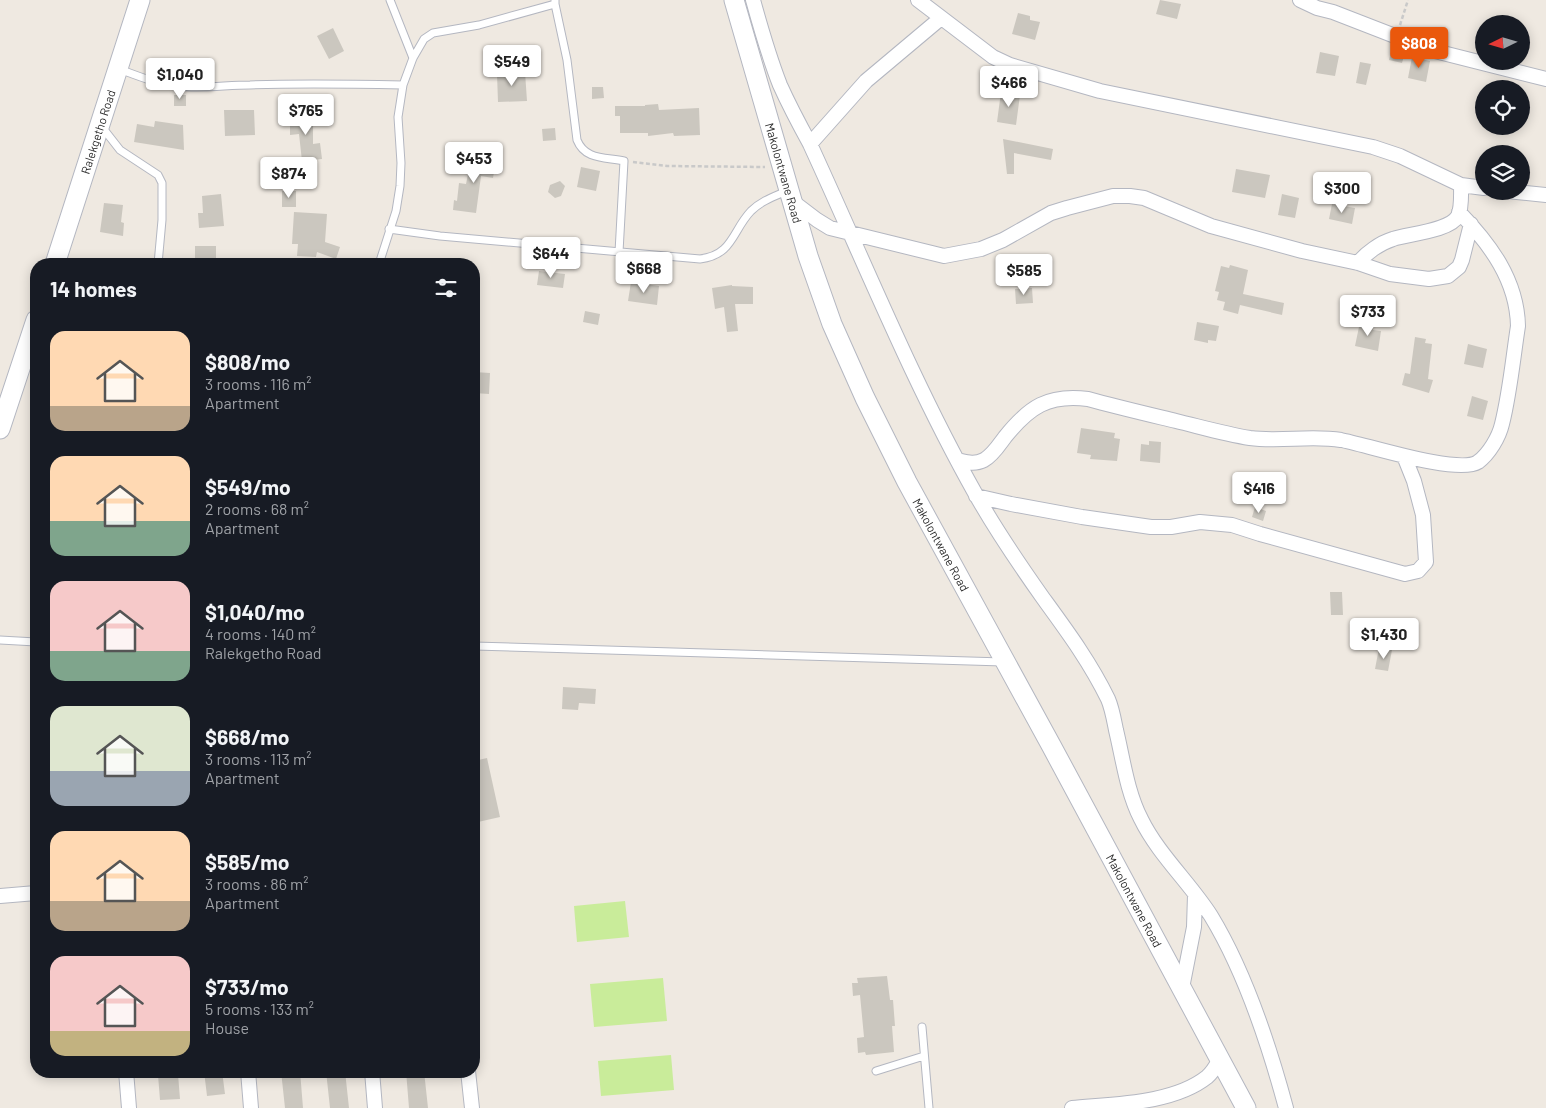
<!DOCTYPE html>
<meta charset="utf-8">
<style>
:root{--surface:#171b24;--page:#20242c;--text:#f1f3f6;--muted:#9ea1a6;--accent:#ea580c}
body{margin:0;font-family:Barlow,sans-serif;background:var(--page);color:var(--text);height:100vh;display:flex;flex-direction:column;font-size:19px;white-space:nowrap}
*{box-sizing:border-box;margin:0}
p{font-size:16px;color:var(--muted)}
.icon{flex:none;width:28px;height:28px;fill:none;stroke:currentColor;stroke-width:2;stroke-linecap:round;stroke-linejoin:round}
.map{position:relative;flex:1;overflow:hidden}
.panel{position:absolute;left:30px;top:258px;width:450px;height:820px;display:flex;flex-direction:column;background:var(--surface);border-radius:20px;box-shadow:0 2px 12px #0003}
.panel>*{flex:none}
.needle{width:32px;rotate:265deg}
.fabs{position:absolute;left:1475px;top:15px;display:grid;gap:10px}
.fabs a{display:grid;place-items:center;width:55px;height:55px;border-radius:50%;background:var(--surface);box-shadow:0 2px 12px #0003;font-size:25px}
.price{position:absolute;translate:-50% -42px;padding:0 11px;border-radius:5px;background:#fff;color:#222;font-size:16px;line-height:32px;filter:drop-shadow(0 1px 2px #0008)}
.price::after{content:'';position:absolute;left:50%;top:30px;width:15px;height:11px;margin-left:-8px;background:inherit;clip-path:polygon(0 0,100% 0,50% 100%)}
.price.on{background:var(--accent);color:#fff}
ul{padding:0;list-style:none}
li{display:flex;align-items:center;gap:15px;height:125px;padding:0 20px}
li span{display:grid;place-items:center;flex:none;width:140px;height:100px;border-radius:15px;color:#555}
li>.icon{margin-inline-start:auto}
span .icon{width:60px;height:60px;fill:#fffc;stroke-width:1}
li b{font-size:21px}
h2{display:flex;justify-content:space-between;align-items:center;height:60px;padding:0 20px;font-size:21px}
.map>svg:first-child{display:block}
.pitch{fill:#c9ec9a}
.building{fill:#cbc7bf}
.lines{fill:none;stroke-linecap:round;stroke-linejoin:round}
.lane-casing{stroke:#b4b7c1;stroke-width:9}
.street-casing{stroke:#b4b7c1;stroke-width:16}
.secondary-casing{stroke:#b4b7c1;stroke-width:21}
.path{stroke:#c9c9c9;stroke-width:2.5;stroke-dasharray:4 2.5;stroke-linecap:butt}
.lane{stroke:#fff;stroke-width:7}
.street{stroke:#fff;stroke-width:14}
.secondary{stroke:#fff;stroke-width:19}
.labels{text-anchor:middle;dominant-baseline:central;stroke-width:4.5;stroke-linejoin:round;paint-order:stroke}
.street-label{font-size:12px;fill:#2e2e2e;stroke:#fff}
</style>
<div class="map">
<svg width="1546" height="1108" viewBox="0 0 1546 1108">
<rect width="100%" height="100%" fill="#efe9e1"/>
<!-- pitch -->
<path class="pitch" d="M 625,901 L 629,937 L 577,942 L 574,906 Z
M 663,978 L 667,1021 L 594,1027 L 590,984 Z
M 671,1055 L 674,1090 L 601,1096 L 598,1061 Z"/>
<!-- building -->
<path class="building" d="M 1160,0 L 1181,4 L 1177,19 L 1156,14 Z
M 1018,13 L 1030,16 L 1030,20 L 1040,22 L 1035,40 L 1012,34 Z
M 333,28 L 344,51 L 329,59 L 317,36 Z
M 1392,48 L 1405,52 L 1402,63 L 1389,60 Z
M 1320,52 L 1339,56 L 1335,76 L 1316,73 Z
M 1412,57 L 1430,61 L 1426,82 L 1408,78 Z
M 1360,62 L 1371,64 L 1366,85 L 1356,83 Z
M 525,72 L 527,101 L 498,102 L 497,74 Z
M 592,87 L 603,87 L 604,98 L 592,99 Z
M 1001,92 L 1020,95 L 1016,125 L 997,122 Z
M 174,95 L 186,95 L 186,106 L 174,106 Z
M 658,104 L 659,110 L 699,108 L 700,135 L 674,136 L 673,133 L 648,136 L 648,133 L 620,133 L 620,116 L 615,116 L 615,106 L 645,106 L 645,105 Z
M 224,110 L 254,110 L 255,135 L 225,136 Z
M 313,114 L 313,144 L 320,143 L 322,159 L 302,161 L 299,134 L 290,135 L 290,115 Z
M 155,121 L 183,125 L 184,150 L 134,142 L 137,124 L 154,127 Z
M 555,128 L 556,140 L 543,141 L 542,129 Z
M 1003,139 L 1053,149 L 1051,160 L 1014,153 L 1014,174 L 1007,174 Z
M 472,155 L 496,160 L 493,178 L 481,176 L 476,213 L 453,210 L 454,200 L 457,201 L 459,183 L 466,184 Z
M 581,167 L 600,171 L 596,191 L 577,187 Z
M 1236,169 L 1270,175 L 1265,198 L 1232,192 Z
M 560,181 L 565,186 L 561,196 L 555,198 L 548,192 L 550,185 Z
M 282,191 L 296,191 L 296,207 L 282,207 Z
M 221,194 L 224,226 L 199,228 L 198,213 L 203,213 L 202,196 Z
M 1282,194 L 1299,198 L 1295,218 L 1278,215 Z
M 104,203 L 123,205 L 121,222 L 124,223 L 123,236 L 100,232 Z
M 1332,204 L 1355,208 L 1352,224 L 1329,219 Z
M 294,212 L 327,214 L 325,242 L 340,247 L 336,259 L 317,252 L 316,257 L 297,256 L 298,244 L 292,244 Z
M 195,246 L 216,246 L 216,260 L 195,260 Z
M 1230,265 L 1248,270 L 1243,294 L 1284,303 L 1282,315 L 1240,305 L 1238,314 L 1223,310 L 1225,302 L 1217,300 L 1219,292 L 1215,291 L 1221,266 L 1229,268 Z
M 539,271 L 565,274 L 563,288 L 537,285 Z
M 631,282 L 659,286 L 657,305 L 628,301 Z
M 732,285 L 732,286 L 753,287 L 753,304 L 735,304 L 738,331 L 727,332 L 724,307 L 715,309 L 712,288 Z
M 1032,288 L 1033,303 L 1016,304 L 1015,289 Z
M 585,311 L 600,314 L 598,325 L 583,322 Z
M 1197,322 L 1219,326 L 1216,341 L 1208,340 L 1208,343 L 1194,340 Z
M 1360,322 L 1374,324 L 1373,330 L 1381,331 L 1378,351 L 1355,346 Z
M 1415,337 L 1426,339 L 1425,343 L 1432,344 L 1428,379 L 1433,380 L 1429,393 L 1402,385 L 1405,373 L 1410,374 Z
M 1468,344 L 1487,349 L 1483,368 L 1464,364 Z
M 474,372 L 490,373 L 489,394 L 474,393 Z
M 1472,396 L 1488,401 L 1483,420 L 1467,416 Z
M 1081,428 L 1115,433 L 1114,438 L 1120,439 L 1117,461 L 1090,459 L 1091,455 L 1077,453 Z
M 1149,441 L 1161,442 L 1160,463 L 1140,461 L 1141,444 L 1149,445 Z
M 1255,507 L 1266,511 L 1263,521 L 1252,517 Z
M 1330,592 L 1342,592 L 1343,615 L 1331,615 Z
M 1379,648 L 1392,650 L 1388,671 L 1375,669 Z
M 563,687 L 596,689 L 595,704 L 579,703 L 578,710 L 562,709 Z
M 487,758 L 500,817 L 478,822 L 474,804 L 474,761 Z
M 887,976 L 890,1000 L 893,1000 L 895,1026 L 892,1026 L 894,1052 L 866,1055 L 865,1052 L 858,1053 L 857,1038 L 864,1037 L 860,995 L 853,996 L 852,983 L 858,983 L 857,978 Z
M 204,1071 L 222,1071 L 225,1094 L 207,1096 Z
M 281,1071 L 300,1071 L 303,1108 L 285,1108 Z
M 326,1071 L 345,1071 L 349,1108 L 330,1108 Z
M 406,1071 L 424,1071 L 428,1108 L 409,1108 Z
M 178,1074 L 180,1099 L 160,1100 L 158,1075 Z"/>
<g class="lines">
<!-- lane casing -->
<g class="lane-casing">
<path id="lane" d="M 390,0 L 413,58
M 555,4 L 567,60 L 577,140 C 585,160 605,157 624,161 L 619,252
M 119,69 C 138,76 157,84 177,86 C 202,89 226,85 250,85 C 301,83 352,84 403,85
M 102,127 L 120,150 L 158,175 L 162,183 L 162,220 L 158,264
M 389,229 L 440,236 L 700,259 C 733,255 732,231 751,211 C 762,200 776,196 789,190
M 379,264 L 396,211 L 400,186 L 401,163 L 398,117 L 403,85 L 413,58 L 424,39 L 433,33 L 479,25 L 555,4 L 555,0
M 0,640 L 36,642
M 474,646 L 1003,662
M 922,1027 L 929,1108
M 876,1071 L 924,1056"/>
</g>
<!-- street casing -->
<g class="street-casing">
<path id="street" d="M 753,0 C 761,29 769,57 780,85 C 789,105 799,124 810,144 C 864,261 912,381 975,493 C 995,529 1019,564 1043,598 C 1067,631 1090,662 1108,699 C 1112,708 1114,720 1116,730 C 1123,759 1127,792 1141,819 C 1158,854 1190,883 1211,916 C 1245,972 1269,1045 1286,1108
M 918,0 L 993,57 L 1010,65 L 1100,91 L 1373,147 L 1400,156 L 1461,185 L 1484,188
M 1300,0 L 1317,8 L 1333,12 L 1431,50 L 1546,79
M 810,144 L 866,81 L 941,18
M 1507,191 L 1546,195
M 792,201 L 817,220 L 830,228 L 944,256 L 981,249 L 1003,240 L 1051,213 L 1067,208 L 1113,196 L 1130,196 L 1144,198 L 1211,226 L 1302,251 L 1358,263 L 1390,274 L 1429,279 L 1448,276 L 1459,267 L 1462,260 L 1471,224
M 1358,263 C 1366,253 1380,243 1393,239 C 1408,234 1450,231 1458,216 C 1462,208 1461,193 1461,185
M 957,460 C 966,462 974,465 984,460 C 993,455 999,445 1005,437 C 1029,407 1048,394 1088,399 C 1117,407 1147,414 1176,421 C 1201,427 1225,434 1250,438 C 1281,442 1311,435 1341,440 C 1367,445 1458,475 1478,462 C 1489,454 1499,437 1502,424 C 1510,392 1513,358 1518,326 C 1517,280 1490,244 1459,212
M 976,496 L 1011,504 L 1082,517 L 1151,527 L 1171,527 L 1200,522 L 1232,525 L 1260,534 L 1405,574 L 1418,571 L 1426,562 L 1423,515 L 1414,481 L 1404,456
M 0,896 L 36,893
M 1182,988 L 1194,927 L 1195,895
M 126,1071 L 129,1108
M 248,1071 L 251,1108
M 372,1071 L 375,1108
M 468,1071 L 472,1108
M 1072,1108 C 1113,1104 1173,1104 1207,1077 C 1213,1072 1216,1066 1220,1059"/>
</g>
<!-- secondary casing -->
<g class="secondary-casing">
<g id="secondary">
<path id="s1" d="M 734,0 L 808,256 L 832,324 L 865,398 L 907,482 L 1052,747 L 1246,1108"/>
<path id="s2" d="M 55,264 L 140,0"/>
<path d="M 0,429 L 36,320"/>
</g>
</g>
<!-- path -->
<path class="path" d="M 1400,25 L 1408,0
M 633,162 L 667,166 L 765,167"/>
<!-- lane -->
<use href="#lane" class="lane"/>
<!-- street -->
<use href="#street" class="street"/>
<!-- secondary -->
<use href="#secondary" class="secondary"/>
</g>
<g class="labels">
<!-- street labels -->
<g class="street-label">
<text stroke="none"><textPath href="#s2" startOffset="139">Ralekgetho Road</textPath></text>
<text stroke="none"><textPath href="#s1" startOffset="180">Makolontwane Road</textPath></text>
<text stroke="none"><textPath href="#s1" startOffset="585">Makolontwane Road</textPath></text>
<text stroke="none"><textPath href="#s1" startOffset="990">Makolontwane Road</textPath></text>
</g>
</g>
</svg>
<div class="fabs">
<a><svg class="needle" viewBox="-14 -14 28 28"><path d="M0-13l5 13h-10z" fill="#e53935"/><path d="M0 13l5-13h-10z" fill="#9ea1a6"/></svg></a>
<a><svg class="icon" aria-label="locate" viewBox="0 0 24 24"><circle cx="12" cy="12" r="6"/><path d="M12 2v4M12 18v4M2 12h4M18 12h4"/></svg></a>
<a><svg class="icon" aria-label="layers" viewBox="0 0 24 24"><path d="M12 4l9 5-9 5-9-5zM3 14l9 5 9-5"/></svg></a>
</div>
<b class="price on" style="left:1419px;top:69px">$808</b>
<b class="price" style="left:512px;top:87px">$549</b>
<b class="price" style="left:180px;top:100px">$1,040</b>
<b class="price" style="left:1009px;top:108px">$466</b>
<b class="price" style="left:306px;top:136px">$765</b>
<b class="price" style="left:474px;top:184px">$453</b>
<b class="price" style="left:289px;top:199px">$874</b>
<b class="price" style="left:1342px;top:214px">$300</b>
<b class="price" style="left:551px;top:279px">$644</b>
<b class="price" style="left:644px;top:294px">$668</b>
<b class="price" style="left:1024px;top:296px">$585</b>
<b class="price" style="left:1368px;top:337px">$733</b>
<b class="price" style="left:1259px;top:514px">$416</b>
<b class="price" style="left:1384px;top:660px">$1,430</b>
<section class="panel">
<h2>14 homes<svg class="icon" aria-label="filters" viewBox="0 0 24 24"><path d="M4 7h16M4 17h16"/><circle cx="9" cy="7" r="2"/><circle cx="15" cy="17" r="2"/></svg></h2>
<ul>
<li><span style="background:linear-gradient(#ffd9b3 75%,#b9a48a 0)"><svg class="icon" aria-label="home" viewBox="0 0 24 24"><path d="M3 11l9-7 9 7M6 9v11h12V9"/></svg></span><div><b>$808/mo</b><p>3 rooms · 116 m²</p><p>Apartment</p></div></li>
<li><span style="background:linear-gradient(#ffd9b3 65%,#7fa58c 0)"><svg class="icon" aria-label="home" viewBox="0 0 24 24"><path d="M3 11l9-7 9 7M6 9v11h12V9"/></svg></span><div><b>$549/mo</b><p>2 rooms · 68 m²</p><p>Apartment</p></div></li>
<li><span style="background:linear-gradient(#f6c9c9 70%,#7fa58c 0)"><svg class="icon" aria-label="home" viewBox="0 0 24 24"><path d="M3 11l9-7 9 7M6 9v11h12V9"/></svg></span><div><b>$1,040/mo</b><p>4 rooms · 140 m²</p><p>Ralekgetho Road</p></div></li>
<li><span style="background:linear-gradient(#dfe7d0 65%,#9aa5b1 0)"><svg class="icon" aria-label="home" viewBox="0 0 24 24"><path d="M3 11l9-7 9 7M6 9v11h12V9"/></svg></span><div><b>$668/mo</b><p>3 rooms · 113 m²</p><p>Apartment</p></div></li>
<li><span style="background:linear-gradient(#ffd9b3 70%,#b9a48a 0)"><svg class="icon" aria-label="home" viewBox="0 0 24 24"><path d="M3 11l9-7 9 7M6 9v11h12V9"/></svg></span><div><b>$585/mo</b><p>3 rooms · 86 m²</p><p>Apartment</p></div></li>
<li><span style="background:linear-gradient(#f6c9c9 75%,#c2b280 0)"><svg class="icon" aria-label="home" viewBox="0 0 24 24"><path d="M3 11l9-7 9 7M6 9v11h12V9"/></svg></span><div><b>$733/mo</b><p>5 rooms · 133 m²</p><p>House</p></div></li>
</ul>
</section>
</div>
